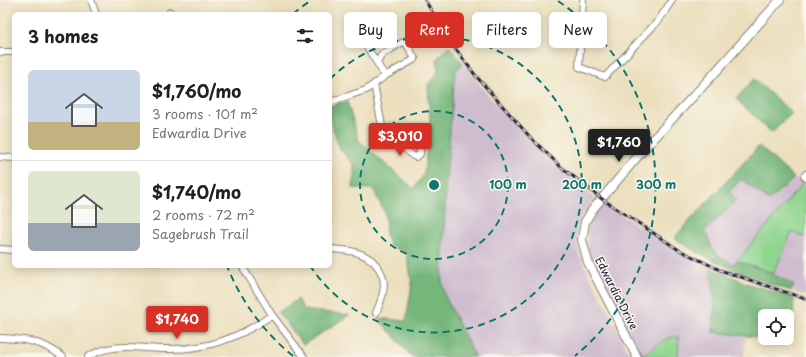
<!DOCTYPE html>
<meta charset="utf-8">
<style>
:root{--surface:#fff;--page:#f6f6f6;--text:#202124;--muted:#757577;--line:#e0e0e0;--accent:#d93025}
body{margin:0;font-family:"Playpen Sans",sans-serif;background:var(--page);color:var(--text);height:100vh;display:flex;flex-direction:column;font-size:15px;white-space:nowrap}
*{box-sizing:border-box;margin:0}
p{font-size:13px;color:var(--muted)}
.icon{flex:none;width:22px;height:22px;fill:none;stroke:currentColor;stroke-width:2;stroke-linecap:round;stroke-linejoin:round}
.map{position:relative;flex:1;overflow:hidden}
.details{position:absolute;left:12px;top:12px;width:320px;height:256px;display:flex;flex-direction:column;background:var(--surface);border-radius:6px;box-shadow:0 2px 10px #0003}
.details>*{flex:none}
.hud{position:absolute;left:344px;top:12px;width:380px;height:36px;display:flex;gap:8px}
.buttons{position:absolute;left:758px;top:309px;display:grid;gap:8px}
.buttons a{display:grid;place-items:center;width:36px;height:36px;border-radius:6px;background:var(--surface);box-shadow:0 2px 10px #0003;font-size:20px}
.price{position:absolute;translate:-50% -34px;padding:0 9px;border-radius:4px;background:var(--accent);color:#fff;font-size:13px;line-height:26px;filter:drop-shadow(0 1px 2px #0008)}
.price::after{content:'';position:absolute;left:50%;top:24px;width:12px;height:9px;margin-left:-6px;background:inherit;clip-path:polygon(0 0,100% 0,50% 100%)}
.price.active{background:#222;color:#fff}
ul{padding:0;list-style:none}
li{display:flex;align-items:center;gap:12px;height:100px;padding:0 16px}
li+li{border-top:1px solid var(--line)}
li span{display:grid;place-items:center;flex:none;width:112px;height:80px;border-radius:6px;color:#555}
li>.icon{margin-inline-start:auto}
span .icon{width:48px;height:48px;fill:#fffc;stroke-width:1}
li b{font-size:17px}
h2{display:flex;justify-content:space-between;align-items:center;height:48px;padding:0 16px;font-size:17px}
.pill{padding:0 14px;border-radius:6px;background:var(--surface);box-shadow:0 2px 10px #0003;font-size:14px;line-height:36px}
.pill.active{background:var(--accent);color:#fff}
.map>svg:first-child{display:block}
.industrial{fill:#cfbdcf}
.green{fill:#90d58f;stroke:#597c65}
.forest{fill:#74b67a;stroke:#4b6c5a}
.lines{fill:none;stroke-linecap:round;stroke-linejoin:round}
.minor-casing{stroke:#86807c;stroke-width:8}
.major-casing{stroke:#86807c;stroke-width:10}
.minor{stroke:#fff;stroke-width:6}
.major{stroke:#fff;stroke-width:8}
.rail-casing{stroke:#22223b;stroke-width:3}
.rail{stroke:#fbf7ec;stroke-width:1.5;stroke-dasharray:4.5;stroke-linecap:butt}
.ring{fill:none;stroke:#0f766e;stroke-width:2;stroke-dasharray:7 5}
.labels{text-anchor:middle;dominant-baseline:central;stroke-width:3;stroke-linejoin:round;paint-order:stroke}
.street-label{font-size:11px;fill:#22223b;stroke:#fbf7ec}
.centre{fill:#0f766e;stroke:#fbf7ec;stroke-width:2}
.ring-label{font-size:12px;text-anchor:middle;font-weight:bold;fill:#0f766e;stroke:#fbf7ec;stroke-width:3;stroke-linejoin:round;paint-order:stroke}
</style>
<div class="map">
<svg width="806" height="357" viewBox="0 0 806 357">
<rect width="100%" height="100%" fill="#fbf7ec"/>
<filter id="ink" filterUnits="userSpaceOnUse"><feTurbulence type="fractalNoise" baseFrequency=".025" numOctaves="2"/><feDisplacementMap in="SourceGraphic" scale="8" xChannelSelector="R" yChannelSelector="G"/><feConvolveMatrix kernelMatrix="1 2 1 2 8 2 1 2 1" color-interpolation-filters="sRGB"/></filter>
<filter id="wash" filterUnits="userSpaceOnUse"><feTurbulence type="fractalNoise" baseFrequency=".012" numOctaves="4" result="noise"/><feDisplacementMap in="SourceGraphic" scale="16" xChannelSelector="R" yChannelSelector="G"/><feGaussianBlur stdDeviation="0.9" result="paint"/><feColorMatrix in="noise" values="0 0 0 0 0 0 0 0 0 0 0 0 0 0 0 0 0 1.4 0 .05"/><feComposite in="paint" operator="in"/></filter>
<g filter="url(#wash)">
<rect width="100%" height="100%" fill="#ebdfbd"/>
<!-- industrial -->
<path class="industrial" d="M 463,63 L 482,88 L 510,120 L 551,161 L 595,199 L 586,208 L 581,217 L 577,228 L 577,243 L 579,254 L 631,357 L 475,357 L 445,296 L 442,282 L 446,179 L 455,72 Z
M 741,178 L 769,201 L 781,192 L 794,178 L 803,183 L 737,261 L 733,264 L 729,263 L 711,247 L 710,238 L 704,232 L 737,200 L 729,192 Z
M 602,203 L 687,257 L 711,268 L 715,302 L 713,332 L 745,336 L 744,357 L 678,357 L 679,337 L 669,337 L 641,356 L 591,259 L 588,248 L 587,228 L 591,219 Z
M 806,231 L 806,296 L 791,291 L 794,284 L 773,274 L 792,232 L 803,237 Z"/>
<!-- green -->
<path class="green" d="M 803,183 L 806,186 L 806,231 L 803,237 L 792,232 L 773,274 L 762,269 L 737,261 Z
M 669,337 L 679,337 L 678,357 L 641,357 L 641,356 Z"/>
<!-- forest -->
<path class="forest" d="M 448,46 L 463,63 L 455,72 L 446,179 L 442,282 L 445,296 L 475,357 L 412,357 L 378,318 L 406,321 L 412,284 L 407,253 L 390,246 L 386,237 L 385,213 L 373,189 L 353,188 L 354,165 L 340,149 L 330,120 L 330,106 L 347,101 L 359,141 L 414,189 L 424,174 L 430,120 L 428,85 L 438,71 L 437,59 Z
M 754,79 L 792,113 L 772,133 L 736,99 Z
M 759,146 L 794,178 L 769,201 L 741,179 L 729,192 L 737,200 L 704,232 C 710,238 708,239 711,246 C 713,251 728,263 733,264 L 737,261 L 763,269 L 794,285 L 791,291 C 750,277 711,262 674,238 Z
M 711,268 L 749,284 L 794,298 L 792,340 L 767,338 L 787,338 L 787,316 L 765,316 L 765,338 L 713,332 L 715,302 Z
M 298,299 L 304,310 L 349,315 L 303,345 L 278,312 Z"/>
</g>
<g filter="url(#ink)">
<g class="lines">
<!-- minor casing -->
<g class="minor-casing">
<path id="minor" d="M 91,0 L 96,14
M 583,0 L 579,67 L 605,77 L 659,20 L 672,0
M 170,14 L 170,12
M 370,19 L 365,33 L 365,44 L 385,76
M 0,52 L 14,52
M 374,84 L 382,126 L 413,156 L 416,157 L 420,154 L 420,147 L 417,142 L 406,140 L 398,142
M 330,102 L 366,90 L 385,76 L 415,59 L 405,41 L 382,54 L 377,63
M 0,157 L 14,158
M 806,174 L 804,176 L 806,178
M 0,249 L 14,250
M 330,249 C 340,250 352,250 361,254 C 376,260 387,275 383,292 C 382,299 379,306 376,313
M 242,266 L 272,315 L 304,357
M 0,338 C 26,339 42,341 63,357
M 88,357 C 113,341 139,349 166,349 C 207,350 239,338 272,315"/>
</g>
<!-- major casing -->
<g class="major-casing">
<path id="major" d="M 637,357 L 588,262 L 582,240 L 585,222 L 592,210 L 644,149 L 712,76 L 780,0"/>
</g>
<!-- minor -->
<use href="#minor" class="minor"/>
<!-- major -->
<use href="#major" class="major"/>
<!-- rail casing -->
<g class="rail-casing">
<path id="rail" d="M 425,0 L 448,39 L 476,76 L 530,137 L 561,167 L 602,199 L 679,250 L 720,270 L 806,299"/>
</g>
<!-- rail -->
<use href="#rail" class="rail"/>
</g>
</g>
<!-- distance rings -->
<g class="ring">
<circle cx="434" cy="185" r="74"/>
<path d="M330 79A148 148 0 1 1 311 267"/>
<path d="M293 356A222 222 0 0 1 227 266M293 14A222 222 0 0 1 310 1M558 1A222 222 0 0 1 575 356"/>
</g>
<g class="labels">
<!-- street labels -->
<g class="street-label">
<text transform="translate(617 293) rotate(63)">Edwardia Drive</text>
</g>
</g>
<circle cx="434" cy="185" r="6" class="centre"/>
<g class="ring-label">
<text x="508" y="189">100 m</text>
<text x="582" y="189">200 m</text>
<text x="656" y="189">300 m</text>
</g>
</svg>
<div class="buttons">
<a><svg class="icon" aria-label="locate" viewBox="0 0 24 24"><circle cx="12" cy="12" r="6"/><path d="M12 2v4M12 18v4M2 12h4M18 12h4"/></svg></a>
</div>
<b class="price" style="left:400px;top:157px">$3,010</b>
<b class="price active" style="left:619px;top:163px">$1,760</b>
<b class="price" style="left:177px;top:340px">$1,740</b>
<div class="hud">
<a class="pill">Buy</a>
<a class="pill active">Rent</a>
<a class="pill">Filters</a>
<a class="pill">New</a>
</div>
<section class="details">
<h2>3 homes<svg class="icon" aria-label="filters" viewBox="0 0 24 24"><path d="M4 7h16M4 17h16"/><circle cx="9" cy="7" r="2"/><circle cx="15" cy="17" r="2"/></svg></h2>
<ul>
<li><span style="background:linear-gradient(#c9d6e8 65%,#c2b280 0)"><svg class="icon" aria-label="home" viewBox="0 0 24 24"><path d="M3 11l9-7 9 7M6 9v11h12V9"/></svg></span><div><b>$1,760/mo</b><p>3 rooms · 101 m²</p><p>Edwardia Drive</p></div></li>
<li><span style="background:linear-gradient(#dfe7d0 65%,#9aa5b1 0)"><svg class="icon" aria-label="home" viewBox="0 0 24 24"><path d="M3 11l9-7 9 7M6 9v11h12V9"/></svg></span><div><b>$1,740/mo</b><p>2 rooms · 72 m²</p><p>Sagebrush Trail</p></div></li>
</ul>
</section>
</div>
